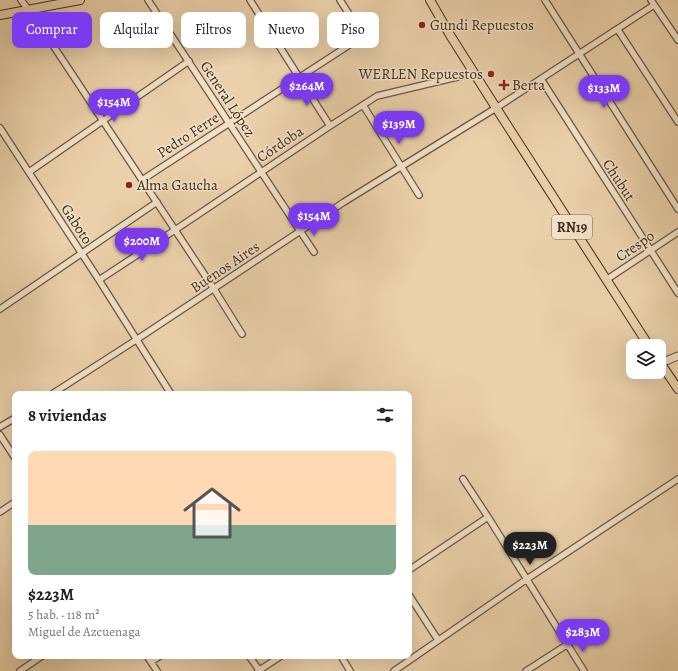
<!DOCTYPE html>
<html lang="es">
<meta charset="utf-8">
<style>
:root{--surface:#fff;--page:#f2f2f2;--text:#202124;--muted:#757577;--line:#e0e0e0;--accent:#7c3aed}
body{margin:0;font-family:Alegreya,serif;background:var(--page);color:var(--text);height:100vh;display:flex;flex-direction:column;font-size:15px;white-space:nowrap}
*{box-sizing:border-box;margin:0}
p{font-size:13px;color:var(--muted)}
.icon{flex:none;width:22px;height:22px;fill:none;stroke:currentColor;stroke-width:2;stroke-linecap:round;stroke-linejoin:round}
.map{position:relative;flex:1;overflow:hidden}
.drawer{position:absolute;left:12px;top:391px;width:400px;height:268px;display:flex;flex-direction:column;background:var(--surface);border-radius:8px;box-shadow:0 4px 16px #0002}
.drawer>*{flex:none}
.guide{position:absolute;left:12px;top:12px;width:400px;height:36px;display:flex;gap:8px}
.buttons{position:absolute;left:626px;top:339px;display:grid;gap:8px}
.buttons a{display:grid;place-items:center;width:40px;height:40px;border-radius:8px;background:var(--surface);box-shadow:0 4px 16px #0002;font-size:20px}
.price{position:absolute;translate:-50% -34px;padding:0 9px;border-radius:14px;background:var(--accent);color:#fff;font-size:13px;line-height:26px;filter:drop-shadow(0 1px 2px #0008)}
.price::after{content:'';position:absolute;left:50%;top:24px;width:12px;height:9px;margin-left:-6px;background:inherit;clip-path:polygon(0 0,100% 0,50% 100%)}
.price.current{background:#222;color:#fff}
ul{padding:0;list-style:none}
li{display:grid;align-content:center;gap:8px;height:212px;padding:0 16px}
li+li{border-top:1px solid var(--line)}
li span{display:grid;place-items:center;height:124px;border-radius:8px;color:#555}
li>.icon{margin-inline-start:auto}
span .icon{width:72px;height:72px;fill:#fffc;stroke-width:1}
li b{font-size:17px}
h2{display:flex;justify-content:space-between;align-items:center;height:48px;padding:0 16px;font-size:17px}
.tag{padding:0 14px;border-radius:8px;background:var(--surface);box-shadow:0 4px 16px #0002;font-size:14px;line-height:36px}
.tag.current{background:var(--accent);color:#fff}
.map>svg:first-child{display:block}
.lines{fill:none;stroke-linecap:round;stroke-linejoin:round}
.minor-casing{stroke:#6c5640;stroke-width:8}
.tertiary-casing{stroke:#6c5640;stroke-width:9}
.primary-casing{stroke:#412d1d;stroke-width:10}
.minor{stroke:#f2e1c8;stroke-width:5.5}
.tertiary{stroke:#f2e1c8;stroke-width:7}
.primary{stroke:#ebd1ab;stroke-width:8}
.poi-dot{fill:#8f2418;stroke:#f2e1c8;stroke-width:1.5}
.labels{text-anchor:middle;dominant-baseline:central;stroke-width:3;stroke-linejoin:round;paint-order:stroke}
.shield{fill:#f2e1c8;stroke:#766350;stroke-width:1}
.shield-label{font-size:14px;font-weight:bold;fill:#412d1d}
.poi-label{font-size:15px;fill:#412d1d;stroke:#f2e1c8;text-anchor:start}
.street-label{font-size:15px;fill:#412d1d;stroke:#f2e1c8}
</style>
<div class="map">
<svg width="678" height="671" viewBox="0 0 678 671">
<rect width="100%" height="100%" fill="#ebd1ab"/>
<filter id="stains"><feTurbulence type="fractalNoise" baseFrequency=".005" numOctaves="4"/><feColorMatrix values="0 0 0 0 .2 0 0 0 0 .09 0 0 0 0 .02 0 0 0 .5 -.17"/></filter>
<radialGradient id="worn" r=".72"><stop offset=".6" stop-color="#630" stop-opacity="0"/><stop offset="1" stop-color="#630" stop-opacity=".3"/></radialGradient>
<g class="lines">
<!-- minor casing -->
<g class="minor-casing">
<path id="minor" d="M 21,0 L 35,18 L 214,289 L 242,334
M 148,0 L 314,252
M 250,0 L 330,126
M 545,0 L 678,209
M 651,0 L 678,40
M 618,30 L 678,122
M 541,79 L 678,293
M 363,105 L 419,195
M 0,128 L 99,280 L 171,394
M 29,172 L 189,61
M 142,180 L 363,36 L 340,0
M 99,280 L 175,230 L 330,126 L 377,96 L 474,73
M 606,280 L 678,232
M 0,309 L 157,202
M 52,394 L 136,340 L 344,202 L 496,108 L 654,5
M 0,427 L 15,418
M 0,435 L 15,458
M 463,479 L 488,517 L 584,671
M 0,512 L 15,502
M 409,570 L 488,517
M 409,595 L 438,640
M 147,656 L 157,671
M 249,656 L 259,670
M 341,656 L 350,671
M 151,662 L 160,656
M 20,671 L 42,656
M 258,671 L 281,656
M 394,671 L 527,579 L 678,479
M 526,671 L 568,644"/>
</g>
<!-- tertiary casing -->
<g class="tertiary-casing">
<path id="tertiary" d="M 661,363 L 678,356"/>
</g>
<!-- primary casing -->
<g class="primary-casing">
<path id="primary" d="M 430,0 L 450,35 L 500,114 L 649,346
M 0,15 L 80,0
M 659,361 L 678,389"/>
</g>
<!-- minor -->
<use href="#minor" class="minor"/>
<!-- tertiary -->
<use href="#tertiary" class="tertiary"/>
<!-- primary -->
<use href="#primary" class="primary"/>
</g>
<!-- markers -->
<g class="poi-dot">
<circle cx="422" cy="25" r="4"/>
<circle cx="491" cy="74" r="4"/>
<path d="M502 79h4v4h4v4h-4v4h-4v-4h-4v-4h4z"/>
<circle cx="129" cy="185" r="4"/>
</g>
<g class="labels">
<!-- shield labels -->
<rect class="shield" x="552" y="215" width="40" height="24" rx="3"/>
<g class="shield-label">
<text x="572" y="227">RN19</text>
</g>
<!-- poi labels -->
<g class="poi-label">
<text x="430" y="25">Gundi Repuestos</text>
<text x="483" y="74" text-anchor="end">WERLEN Repuestos</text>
<text x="512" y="85">Berta</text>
<text x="137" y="185">Alma Gaucha</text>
</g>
<!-- street labels -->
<g class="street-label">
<text transform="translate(228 99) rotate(57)">General López</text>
<text transform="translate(188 135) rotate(-33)">Pedro Ferre</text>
<text transform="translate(280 144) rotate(-34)">Córdoba</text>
<text transform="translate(619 180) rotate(57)">Chubut</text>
<text transform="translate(77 224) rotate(57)">Gaboto</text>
<text transform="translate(635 246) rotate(-34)">Crespo</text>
<text transform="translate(225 267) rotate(-34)">Buenos Aires</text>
</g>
</g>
<rect width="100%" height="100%" filter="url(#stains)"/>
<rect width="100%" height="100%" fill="url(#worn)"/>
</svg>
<div class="buttons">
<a><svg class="icon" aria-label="layers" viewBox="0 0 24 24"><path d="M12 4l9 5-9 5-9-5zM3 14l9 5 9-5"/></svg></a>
</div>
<b class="price" style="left:307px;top:107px">$264M</b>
<b class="price" style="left:604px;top:109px">$133M</b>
<b class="price" style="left:114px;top:123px">$154M</b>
<b class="price" style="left:399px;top:145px">$139M</b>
<b class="price" style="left:314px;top:237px">$154M</b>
<b class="price" style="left:142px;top:262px">$200M</b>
<b class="price current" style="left:530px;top:566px">$223M</b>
<b class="price" style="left:583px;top:653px">$283M</b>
<div class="guide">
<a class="tag current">Comprar</a>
<a class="tag">Alquilar</a>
<a class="tag">Filtros</a>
<a class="tag">Nuevo</a>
<a class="tag">Piso</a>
</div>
<section class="drawer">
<h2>8 viviendas<svg class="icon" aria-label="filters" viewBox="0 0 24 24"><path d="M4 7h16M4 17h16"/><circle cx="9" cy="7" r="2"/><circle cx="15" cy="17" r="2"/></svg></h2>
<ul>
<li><span style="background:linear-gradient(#ffd9b3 60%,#7fa58c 0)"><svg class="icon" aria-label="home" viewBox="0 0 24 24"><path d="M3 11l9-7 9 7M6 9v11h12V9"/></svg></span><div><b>$223M</b><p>5 hab. · 118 m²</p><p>Miguel de Azcuenaga</p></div></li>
</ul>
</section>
</div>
